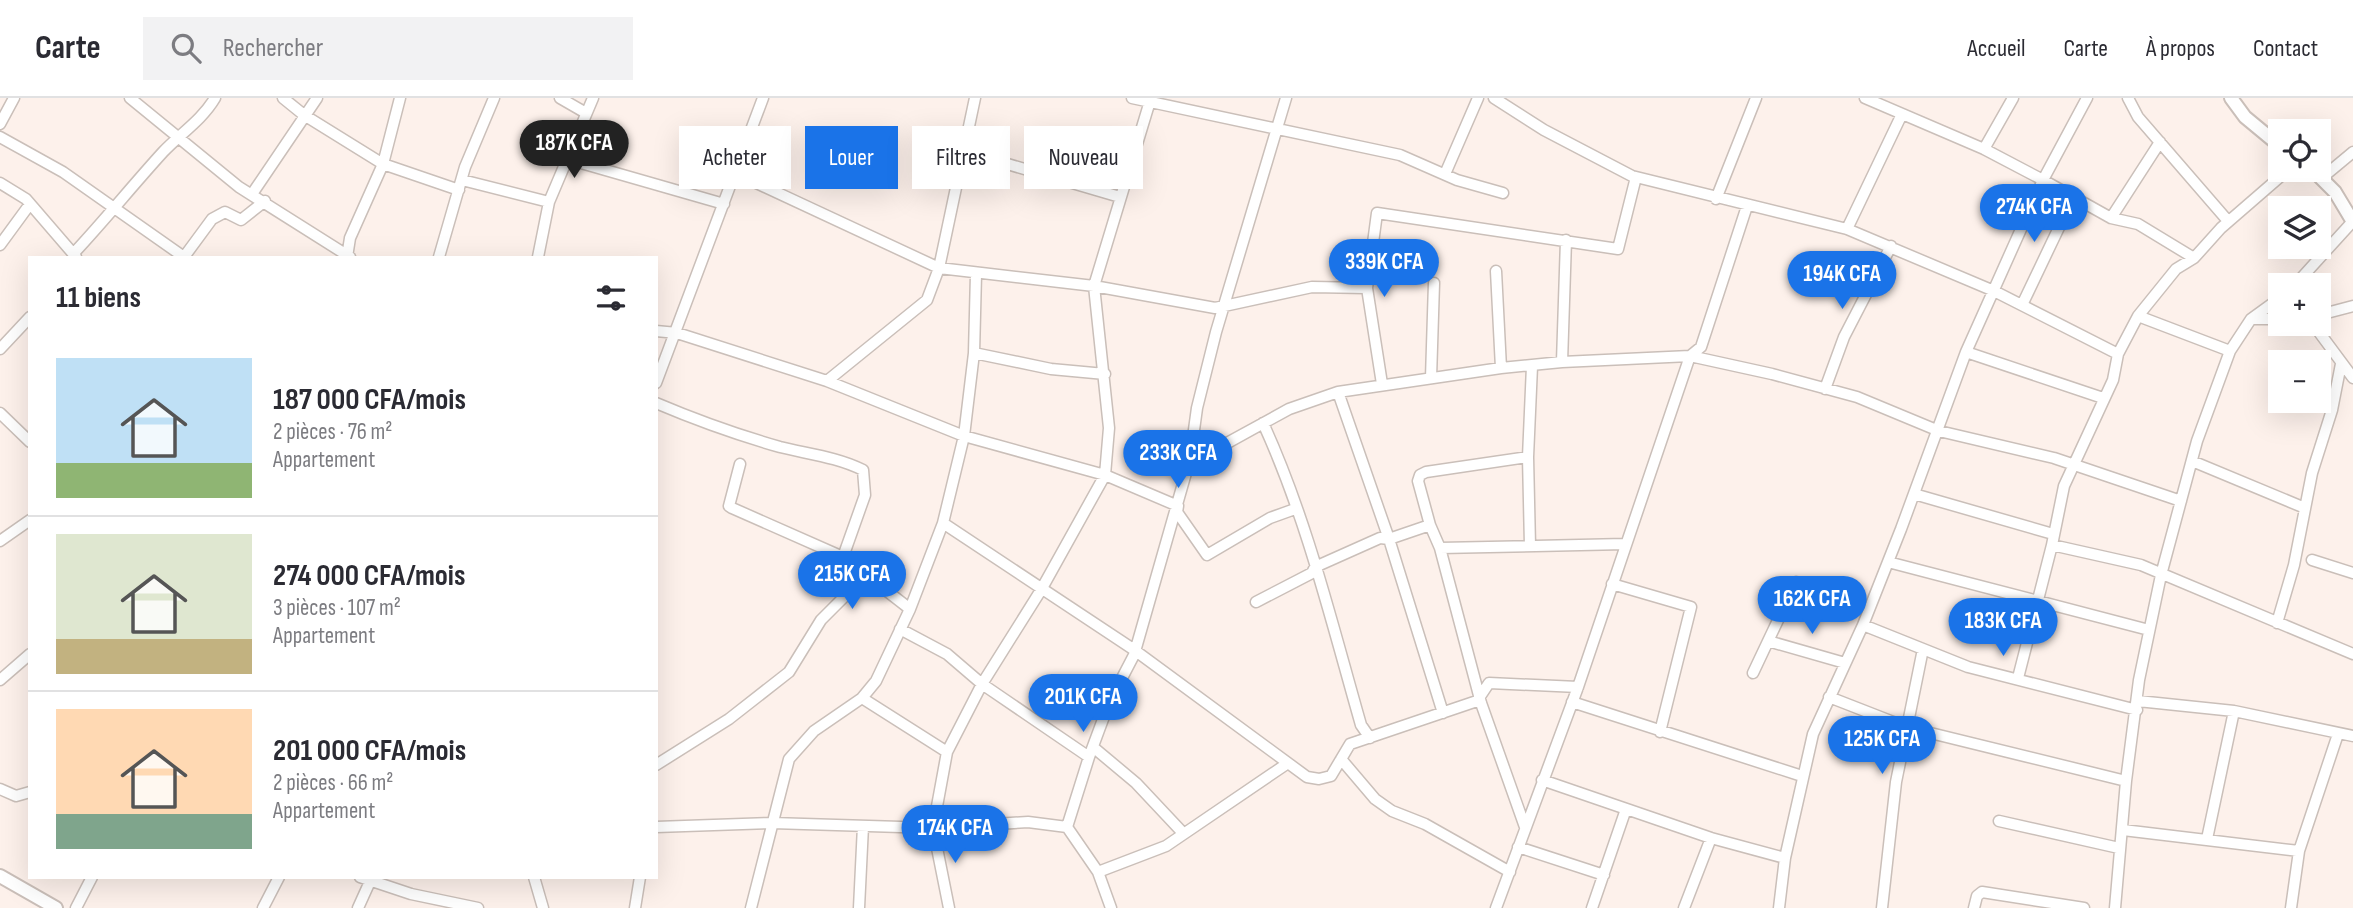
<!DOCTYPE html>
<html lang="fr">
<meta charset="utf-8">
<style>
:root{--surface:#fff;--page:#f2f2f3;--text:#2b2b33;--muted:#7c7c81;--line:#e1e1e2;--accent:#1a73e8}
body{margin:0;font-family:"Sofia Sans Condensed",sans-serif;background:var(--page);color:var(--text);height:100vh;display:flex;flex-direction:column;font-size:26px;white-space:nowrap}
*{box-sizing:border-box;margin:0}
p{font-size:23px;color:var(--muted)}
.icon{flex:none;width:38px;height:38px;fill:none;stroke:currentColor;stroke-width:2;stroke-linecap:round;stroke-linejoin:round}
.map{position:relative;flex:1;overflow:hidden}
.panel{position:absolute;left:28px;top:158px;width:630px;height:623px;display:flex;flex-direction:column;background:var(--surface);border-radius:0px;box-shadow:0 7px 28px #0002}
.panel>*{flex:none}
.guide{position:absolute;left:679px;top:28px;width:665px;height:63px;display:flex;gap:14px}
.tools{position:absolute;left:2268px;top:21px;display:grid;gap:14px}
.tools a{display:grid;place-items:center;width:63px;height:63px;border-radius:0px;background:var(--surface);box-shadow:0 7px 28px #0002;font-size:35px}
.price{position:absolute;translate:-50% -60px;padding:0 16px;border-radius:24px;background:var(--accent);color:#fff;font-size:23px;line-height:46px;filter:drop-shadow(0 2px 4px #0008)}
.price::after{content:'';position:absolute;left:50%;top:42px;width:21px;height:16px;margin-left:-10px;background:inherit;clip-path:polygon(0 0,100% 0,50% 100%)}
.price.current{background:#222;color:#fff}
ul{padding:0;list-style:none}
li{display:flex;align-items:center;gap:21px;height:175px;padding:0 28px}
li+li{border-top:2px solid var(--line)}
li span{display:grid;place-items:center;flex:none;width:196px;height:140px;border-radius:0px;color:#555}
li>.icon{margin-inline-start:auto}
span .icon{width:84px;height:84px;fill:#fffc;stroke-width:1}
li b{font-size:30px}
h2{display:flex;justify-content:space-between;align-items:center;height:84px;padding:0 28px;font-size:30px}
.tag{padding:0 24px;border-radius:0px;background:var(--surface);box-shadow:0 7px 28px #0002;font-size:24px;line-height:63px}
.tag.current{background:var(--accent);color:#fff}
header{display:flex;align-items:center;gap:42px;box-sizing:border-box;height:98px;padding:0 35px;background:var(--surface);border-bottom:2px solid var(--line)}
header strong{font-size:33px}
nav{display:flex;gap:38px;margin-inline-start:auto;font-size:24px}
.search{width:490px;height:63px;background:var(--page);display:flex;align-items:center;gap:18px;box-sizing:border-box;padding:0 24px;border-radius:0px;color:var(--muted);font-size:26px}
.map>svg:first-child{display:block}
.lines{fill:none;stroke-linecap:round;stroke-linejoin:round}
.minor-casing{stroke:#cabfb9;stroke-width:13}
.tertiary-casing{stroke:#cabfb9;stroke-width:16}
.minor{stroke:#fff;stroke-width:10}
.tertiary{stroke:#fff;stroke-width:12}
</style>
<header>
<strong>Carte</strong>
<div class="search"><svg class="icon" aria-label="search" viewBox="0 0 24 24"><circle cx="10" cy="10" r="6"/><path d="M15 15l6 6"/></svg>Rechercher</div>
<nav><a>Accueil</a><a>Carte</a><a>À propos</a><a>Contact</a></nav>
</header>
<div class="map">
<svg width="2353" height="810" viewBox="0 0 2353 810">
<rect width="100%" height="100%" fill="#fdf1eb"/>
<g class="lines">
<!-- minor casing -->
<g class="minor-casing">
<path id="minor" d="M 130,0 L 239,89 L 350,159
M 283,0 L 304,17 L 383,66 L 459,92
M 560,0 L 586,15
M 1132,0 L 1400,57 L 1457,82 L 1503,95
M 1494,0 L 1544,32 L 1632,78 L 1847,131 L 1994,193 L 2118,256
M 1865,0 L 1984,51 L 2043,82 L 2087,0
M 2128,0 L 2138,19 L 2228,123
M 0,26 L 14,0
M 0,39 L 63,74 L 184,159
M 1984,51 L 2013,0
M 963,53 L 1120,99
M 567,61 L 724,106
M 735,75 L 939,170 L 1094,188 L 1215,210 L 1312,189 L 1367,190
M 1445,76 L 1478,0
M 2323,79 L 2353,54
M 462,82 L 549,104
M 0,85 L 26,101 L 76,159
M 252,96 L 317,0
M 1716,101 L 1756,0
M 2111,120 L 2160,44
M 1847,131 L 1902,16
M 0,147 L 30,106
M 73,156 C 104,123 132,88 163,54 C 180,36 202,22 215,0
M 184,159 L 212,121 L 225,114 L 241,122 L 265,103
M 347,159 L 350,140 L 383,66 L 400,0
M 439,159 L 465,69 L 494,0
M 538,159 L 549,104 L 593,0
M 1496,173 L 1501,270
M 2295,187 L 2353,123
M 2022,207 L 2074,98
M 2319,217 L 2353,208
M 2138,218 L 2230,253
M 2252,221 L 2280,221
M 2313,226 L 2353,280
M 656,233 L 677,235 L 827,283 L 964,338 L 1105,377 L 1109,330 L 1094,188 L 1150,3
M 0,251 L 30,219
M 1966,254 L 2103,300
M 974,255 L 1051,271 L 1105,276
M 1562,264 L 1566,142
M 1431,280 L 1434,185
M 827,283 L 927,202 L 939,170 L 975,0
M 656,285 L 763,0
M 1382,286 L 1367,190 L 1377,115 L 1618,151 L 1636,79
M 1825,291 L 1844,239 L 1891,148
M 1338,294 L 1389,441 L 1443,615
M 656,305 C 696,322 738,337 780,349 C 808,356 837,359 863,372 L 865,397 L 843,459
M 0,315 L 30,344
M 1263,325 C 1307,421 1332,526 1361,627 L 1370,640
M 1190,361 L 1229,344 L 1289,311 L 1338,294 L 1501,270 L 1562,264 L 1690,258 L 1772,276 L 1857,299 L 1939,333 L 2054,360 L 2181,403
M 2192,363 L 2305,410
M 740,366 L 729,408 L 732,410 L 843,459 L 910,511
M 1914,396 L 2053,436
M 943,425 L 1133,551 L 1307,679 L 1319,681 L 1331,678 L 1350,646 L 1477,603 L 1489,585 L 1578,589
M 0,443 L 30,422
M 2052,447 L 2141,467 L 2353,556
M 1530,448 L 1528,359 L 1532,268
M 1440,450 L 1625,446
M 2312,462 L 2353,475
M 1888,464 L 2149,532
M 1612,486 L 1691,509 L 1660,634
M 1256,504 L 1312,475 L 1315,469 L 1380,440 L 1389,441 L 1430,427
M 2277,525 L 2294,467 L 2312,375 L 2332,312 L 2341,266
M 1863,527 L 1968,569 L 2137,612
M 900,531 L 947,556 L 982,586 L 1089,659 L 1067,729
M 1768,543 L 1845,565
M 1753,575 L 1796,484
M 2018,580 L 2052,447 L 2064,388 L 2113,282 L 2118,256 L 2138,218 L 2176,171 L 2194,160 L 2221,130 L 2288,72
M 0,582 L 30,556
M 1829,599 L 1906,629 L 2126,683
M 862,600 L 947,654
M 2138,603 L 2234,613 L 2353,638
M 1572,604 L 1802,678
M 1093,649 L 1136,685 L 1183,735
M 1089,659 L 1109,605 L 1134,557 L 1190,361 L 1197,310 L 1216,234 L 1286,0
M 1341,661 L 1375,701 L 1392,713 L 1425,726 L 1510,774
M 656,667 L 729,621 L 789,574 L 821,522 L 867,476
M 1542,682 L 1711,740 L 1785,760
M 0,691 L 16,698 L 30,694
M 1999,723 L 2119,750
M 656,729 L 772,725 L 933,730 L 1028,724 L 1067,729 L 1098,774 L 1111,810
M 1525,729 L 1481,605 L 1440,450 L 1430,427 L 1418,383 L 1420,377 L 1426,374 L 1528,359
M 2123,732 L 2299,753 L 2338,636
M 2207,741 L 2234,613
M 1518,749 L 1604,777
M 1098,774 L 1166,748 L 1288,665
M 360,779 L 411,796 L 478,810
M 534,779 L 543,810
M 76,810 L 92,779
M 263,810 L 279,779
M 358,810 L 372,779
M 635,810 L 640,779
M 751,810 L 789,661 L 814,633 L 862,600 L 876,583 L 910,511 L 943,425 L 964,338 L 974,255 L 976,176
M 859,810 L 863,728
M 949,810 L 933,730 L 947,654 L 982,586 L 1041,492 L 1105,377 L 1178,408 L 1177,414 L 1207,457 L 1270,420 L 1295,411
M 1496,810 L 1578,589 L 1690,258 L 1701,249 L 1747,108
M 1592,810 L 1626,711
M 1684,810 L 1711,740
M 1779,810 L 1785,760 L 1813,636 L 1863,527 L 1901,431 L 1966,254 L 2043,82 L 2111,120 L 2138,126 L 2194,160
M 1882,810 L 1896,684 L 1923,551
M 1974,810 L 1977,798 L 1982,794 L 2084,810
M 2115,810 L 2126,683 L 2139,582 L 2161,477 L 2197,343 L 2230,253 L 2251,221 L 2280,200
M 2291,810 L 2299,753"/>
</g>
<!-- tertiary casing -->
<g class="tertiary-casing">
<path id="tertiary" d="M 2231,0 L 2245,19 L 2280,48
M 2313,72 L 2335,94 L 2353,124
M 0,778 L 56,810"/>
</g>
<!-- minor -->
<use href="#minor" class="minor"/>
<!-- tertiary -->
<use href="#tertiary" class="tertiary"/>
</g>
</svg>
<div class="tools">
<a><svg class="icon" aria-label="locate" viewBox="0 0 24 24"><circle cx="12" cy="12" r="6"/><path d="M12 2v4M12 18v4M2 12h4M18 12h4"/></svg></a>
<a><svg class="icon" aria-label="layers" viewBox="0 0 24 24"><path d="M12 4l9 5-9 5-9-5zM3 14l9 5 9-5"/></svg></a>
<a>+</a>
<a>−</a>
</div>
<b class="price current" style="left:574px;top:82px">187K CFA</b>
<b class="price" style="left:2034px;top:146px">274K CFA</b>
<b class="price" style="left:1384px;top:201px">339K CFA</b>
<b class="price" style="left:1842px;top:213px">194K CFA</b>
<b class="price" style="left:1178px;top:392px">233K CFA</b>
<b class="price" style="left:852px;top:513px">215K CFA</b>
<b class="price" style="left:1812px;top:538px">162K CFA</b>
<b class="price" style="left:2003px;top:560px">183K CFA</b>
<b class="price" style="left:1083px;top:636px">201K CFA</b>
<b class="price" style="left:1882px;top:678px">125K CFA</b>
<b class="price" style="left:955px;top:767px">174K CFA</b>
<div class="guide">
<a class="tag">Acheter</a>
<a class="tag current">Louer</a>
<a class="tag">Filtres</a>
<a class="tag">Nouveau</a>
</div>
<section class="panel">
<h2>11 biens<svg class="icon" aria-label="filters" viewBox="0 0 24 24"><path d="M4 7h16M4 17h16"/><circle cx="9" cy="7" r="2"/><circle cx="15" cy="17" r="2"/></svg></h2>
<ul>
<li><span style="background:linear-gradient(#bfe0f5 75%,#8fb573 0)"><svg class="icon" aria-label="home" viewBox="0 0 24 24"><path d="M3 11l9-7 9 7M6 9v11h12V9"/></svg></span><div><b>187 000 CFA/mois</b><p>2 pièces · 76 m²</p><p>Appartement</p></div></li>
<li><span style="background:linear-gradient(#dfe7d0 75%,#c2b280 0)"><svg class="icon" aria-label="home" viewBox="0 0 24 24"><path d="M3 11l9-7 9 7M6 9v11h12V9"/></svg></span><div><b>274 000 CFA/mois</b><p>3 pièces · 107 m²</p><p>Appartement</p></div></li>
<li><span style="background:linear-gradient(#ffd9b3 75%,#7fa58c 0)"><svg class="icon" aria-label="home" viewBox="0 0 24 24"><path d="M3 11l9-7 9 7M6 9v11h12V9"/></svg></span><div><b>201 000 CFA/mois</b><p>2 pièces · 66 m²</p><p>Appartement</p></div></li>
</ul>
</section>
</div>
